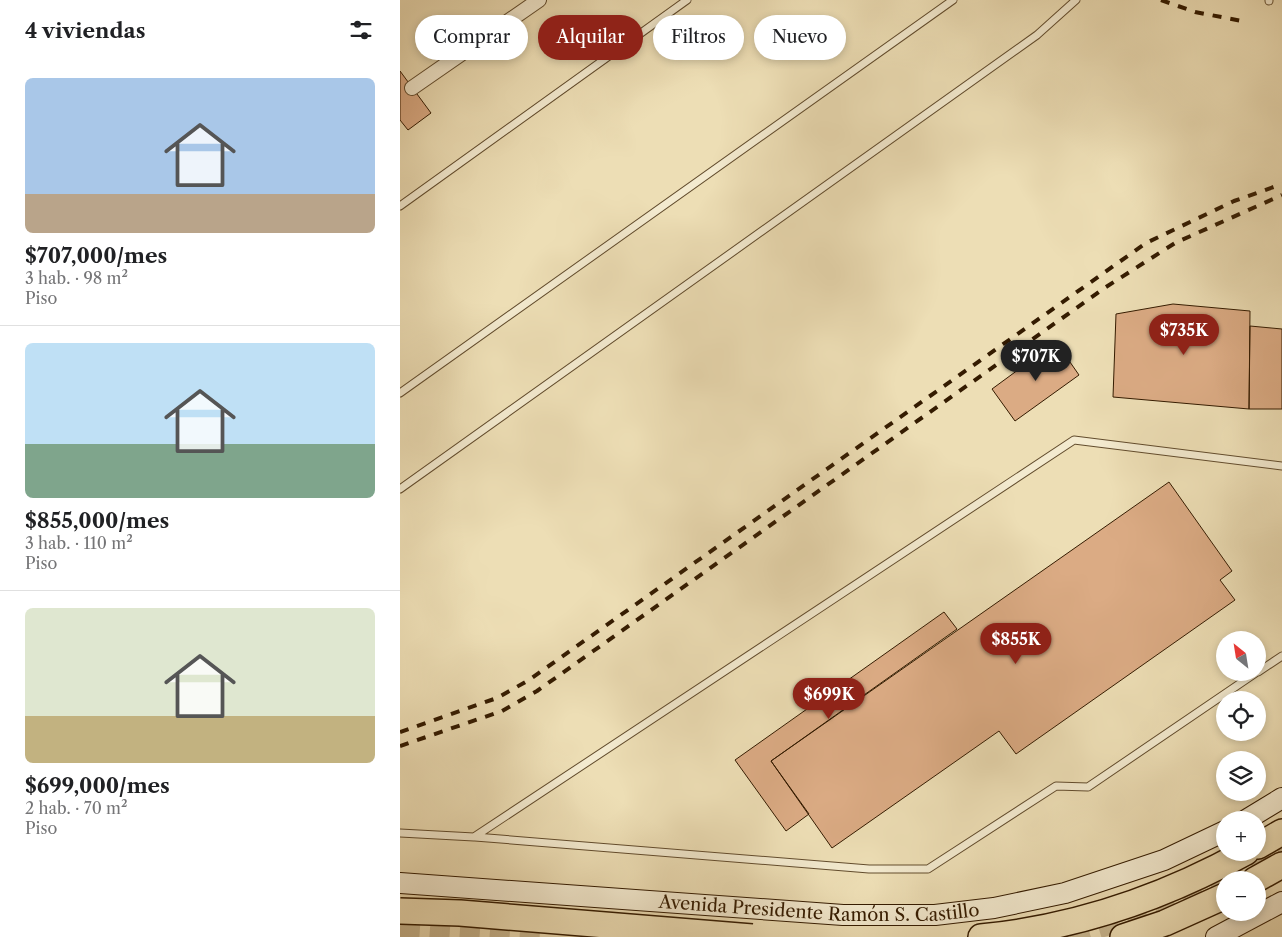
<!DOCTYPE html>
<html lang="es">
<meta charset="utf-8">
<style>
:root{--surface:#fff;--page:#f2f2f2;--text:#202124;--muted:#757577;--line:#e0e0e0;--accent:#8f2418}
body{margin:0;font-family:"Libre Caslon Text",serif;background:var(--page);color:var(--text);height:100vh;display:flex;flex-direction:column;font-size:19px;white-space:nowrap}
*{box-sizing:border-box;margin:0}
p{font-size:16px;color:var(--muted)}
.icon{flex:none;width:28px;height:28px;fill:none;stroke:currentColor;stroke-width:2;stroke-linecap:round;stroke-linejoin:round}
.map{position:relative;flex:1;overflow:hidden}
.side{display:flex;flex-direction:column;background:var(--surface);width:400px}
.side>*{flex:none}
.banner{position:absolute;left:15px;top:15px;width:475px;height:45px;display:flex;gap:10px}
.needle{width:32px;rotate:330deg}
.controls{position:absolute;left:816px;top:631px;display:grid;gap:10px}
.controls a{display:grid;place-items:center;width:50px;height:50px;border-radius:50%;background:var(--surface);box-shadow:0 2px 8px #0003;font-size:25px}
.price{position:absolute;translate:-50% -42px;padding:0 11px;border-radius:18px;background:var(--accent);color:#fff;font-size:16px;line-height:32px;filter:drop-shadow(0 1px 2px #0008)}
.price::after{content:'';position:absolute;left:50%;top:30px;width:15px;height:11px;margin-left:-8px;background:inherit;clip-path:polygon(0 0,100% 0,50% 100%)}
.price.on{background:#222;color:#fff}
ul{padding:0;list-style:none}
li{display:grid;align-content:center;gap:10px;height:265px;padding:0 25px}
li+li{border-top:1px solid var(--line)}
li span{display:grid;place-items:center;height:155px;border-radius:8px;color:#555}
li>.icon{margin-inline-start:auto}
span .icon{width:90px;height:90px;fill:#fffc;stroke-width:1}
li b{font-size:21px}
h2{display:flex;justify-content:space-between;align-items:center;height:60px;padding:0 25px;font-size:21px}
.pill{padding:0 18px;border-radius:22px;background:var(--surface);box-shadow:0 2px 8px #0003;font-size:18px;line-height:45px}
.pill.on{background:var(--accent);color:#fff}
main{display:flex;flex:1;min-height:0}
.map>svg:first-child{display:block}
.building{fill:#dbab84;stroke:#341b00}
.lines{fill:none;stroke-linecap:round;stroke-linejoin:round}
.secondary-tunnel{stroke:#c8b791;stroke-width:20;stroke-dasharray:20 10;stroke-linecap:butt}
.service-casing{stroke:#624c2d;stroke-width:9}
.minor-casing{stroke:#624c2d;stroke-width:16}
.secondary-casing{stroke:#341b00;stroke-width:22}
.motorway-casing{stroke:#341b00;stroke-width:28}
.service{stroke:#f3eacf;stroke-width:7}
.minor{stroke:#f3eacf;stroke-width:14}
.secondary{stroke:#f3eacf;stroke-width:20}
.motorway{stroke:#eddeb5;stroke-width:25}
.rail{stroke:#341b00;stroke-width:4;stroke-dasharray:9 9;stroke-linecap:butt}
.motorway-bridge-casing{stroke:#341b00;stroke-width:28;stroke-linecap:butt}
.motorway-bridge{stroke:#eddeb5;stroke-width:25}
.labels{text-anchor:middle;dominant-baseline:central;stroke-width:4;stroke-linejoin:round;paint-order:stroke}
.street-label{font-size:18px;fill:#341b00;stroke:#f3eacf}
</style>
<main>
<section class="side">
<h2>4 viviendas<svg class="icon" aria-label="filters" viewBox="0 0 24 24"><path d="M4 7h16M4 17h16"/><circle cx="9" cy="7" r="2"/><circle cx="15" cy="17" r="2"/></svg></h2>
<ul>
<li><span style="background:linear-gradient(#a9c7e8 75%,#b9a48a 0)"><svg class="icon" aria-label="home" viewBox="0 0 24 24"><path d="M3 11l9-7 9 7M6 9v11h12V9"/></svg></span><div><b>$707,000/mes</b><p>3 hab. · 98 m²</p><p>Piso</p></div></li>
<li><span style="background:linear-gradient(#bfe0f5 65%,#7fa58c 0)"><svg class="icon" aria-label="home" viewBox="0 0 24 24"><path d="M3 11l9-7 9 7M6 9v11h12V9"/></svg></span><div><b>$855,000/mes</b><p>3 hab. · 110 m²</p><p>Piso</p></div></li>
<li><span style="background:linear-gradient(#dfe7d0 70%,#c2b280 0)"><svg class="icon" aria-label="home" viewBox="0 0 24 24"><path d="M3 11l9-7 9 7M6 9v11h12V9"/></svg></span><div><b>$699,000/mes</b><p>2 hab. · 70 m²</p><p>Piso</p></div></li>
</ul>
</section>
<div class="map">
<svg width="882" height="937" viewBox="0 0 882 937">
<rect width="100%" height="100%" fill="#eddeb5"/>
<filter id="stains"><feTurbulence type="fractalNoise" baseFrequency=".004" numOctaves="4"/><feColorMatrix values="0 0 0 0 .2 0 0 0 0 .09 0 0 0 0 .02 0 0 0 .5 -.17"/></filter>
<radialGradient id="worn" r=".72"><stop offset=".6" stop-color="#630" stop-opacity="0"/><stop offset="1" stop-color="#630" stop-opacity=".3"/></radialGradient>
<!-- building -->
<path class="building" d="M 0,71 L 31,113 L 8,130 L 0,120 Z
M 773,304 L 850,311 L 849,409 L 713,397 L 716,314 Z
M 850,326 L 882,329 L 882,409 L 849,409 Z
M 656,342 L 679,375 L 615,421 L 592,389 Z
M 769,482 L 832,571 L 820,580 L 835,600 L 616,754 L 599,731 L 432,848 L 371,761 Z
M 544,612 L 557,629 L 371,761 L 409,814 L 386,831 L 335,760 Z"/>
<g class="lines">
<!-- secondary-tunnel -->
<path class="secondary-tunnel" d="M 825,880 L 882,849
M 0,927 L 146,937
M 670,937 L 759,910 L 825,880"/>
<!-- service casing -->
<g class="service-casing">
<path id="service" d="M 869,0 L 869,1
M 0,206 L 287,0
M 0,393 L 553,0
M 0,489 L 637,35 L 676,0
M 858,672 L 882,656
M 0,833 L 74,837 L 674,440 L 882,466
M 75,837 L 469,869 L 528,869 L 656,786 L 688,787 L 857,672"/>
</g>
<!-- minor casing -->
<g class="minor-casing">
<path id="minor" d="M 12,88 L 139,0"/>
</g>
<!-- secondary casing -->
<g class="secondary-casing">
<g id="secondary">
<path d="M 846,820 L 882,798"/>
<path id="s1" d="M 0,883 L 443,915 L 535,915 L 594,908 L 665,893 L 764,860 L 825,831"/>
<path d="M 816,937 L 882,902"/>
</g>
</g>
<!-- motorway casing -->
<g class="motorway-casing">
<path id="motorway" d="M 858,846 L 882,832
M 855,880 L 882,865
M 581,937 C 675,928 763,898 846,852
M 723,937 L 765,923 L 825,896"/>
</g>
<!-- service -->
<use href="#service" class="service"/>
<!-- minor -->
<use href="#minor" class="minor"/>
<!-- secondary -->
<use href="#secondary" class="secondary"/>
<!-- motorway -->
<use href="#motorway" class="motorway"/>
<!-- rail -->
<path class="rail" d="M 761,0 L 795,12 L 842,21
M 0,732 L 97,698 L 129,680 L 746,243 L 834,201 L 882,184
M 0,746 L 102,711 L 137,691 L 706,287 L 775,243 L 882,195"/>
<!-- motorway-bridge casing -->
<g class="motorway-bridge-casing">
<path id="motorway-bridge" d="M 0,911 L 60,913 L 352,937"/>
</g>
<!-- motorway-bridge -->
<use href="#motorway-bridge" class="motorway-bridge"/>
</g>
<g class="labels">
<!-- street labels -->
<g class="street-label">
<text stroke="none"><textPath href="#s1" startOffset="420">Avenida Presidente Ramón S. Castillo</textPath></text>
</g>
</g>
<rect width="100%" height="100%" filter="url(#stains)"/>
<rect width="100%" height="100%" fill="url(#worn)"/>
</svg>
<div class="controls">
<a><svg class="needle" viewBox="-14 -14 28 28"><path d="M0-13l5 13h-10z" fill="#e53935"/><path d="M0 13l5-13h-10z" fill="#757577"/></svg></a>
<a><svg class="icon" aria-label="locate" viewBox="0 0 24 24"><circle cx="12" cy="12" r="6"/><path d="M12 2v4M12 18v4M2 12h4M18 12h4"/></svg></a>
<a><svg class="icon" aria-label="layers" viewBox="0 0 24 24"><path d="M12 4l9 5-9 5-9-5zM3 14l9 5 9-5"/></svg></a>
<a>+</a>
<a>−</a>
</div>
<b class="price" style="left:784px;top:356px">$735K</b>
<b class="price on" style="left:636px;top:382px">$707K</b>
<b class="price" style="left:616px;top:665px">$855K</b>
<b class="price" style="left:429px;top:720px">$699K</b>
<div class="banner">
<a class="pill">Comprar</a>
<a class="pill on">Alquilar</a>
<a class="pill">Filtros</a>
<a class="pill">Nuevo</a>
</div>
</div>
</main>
